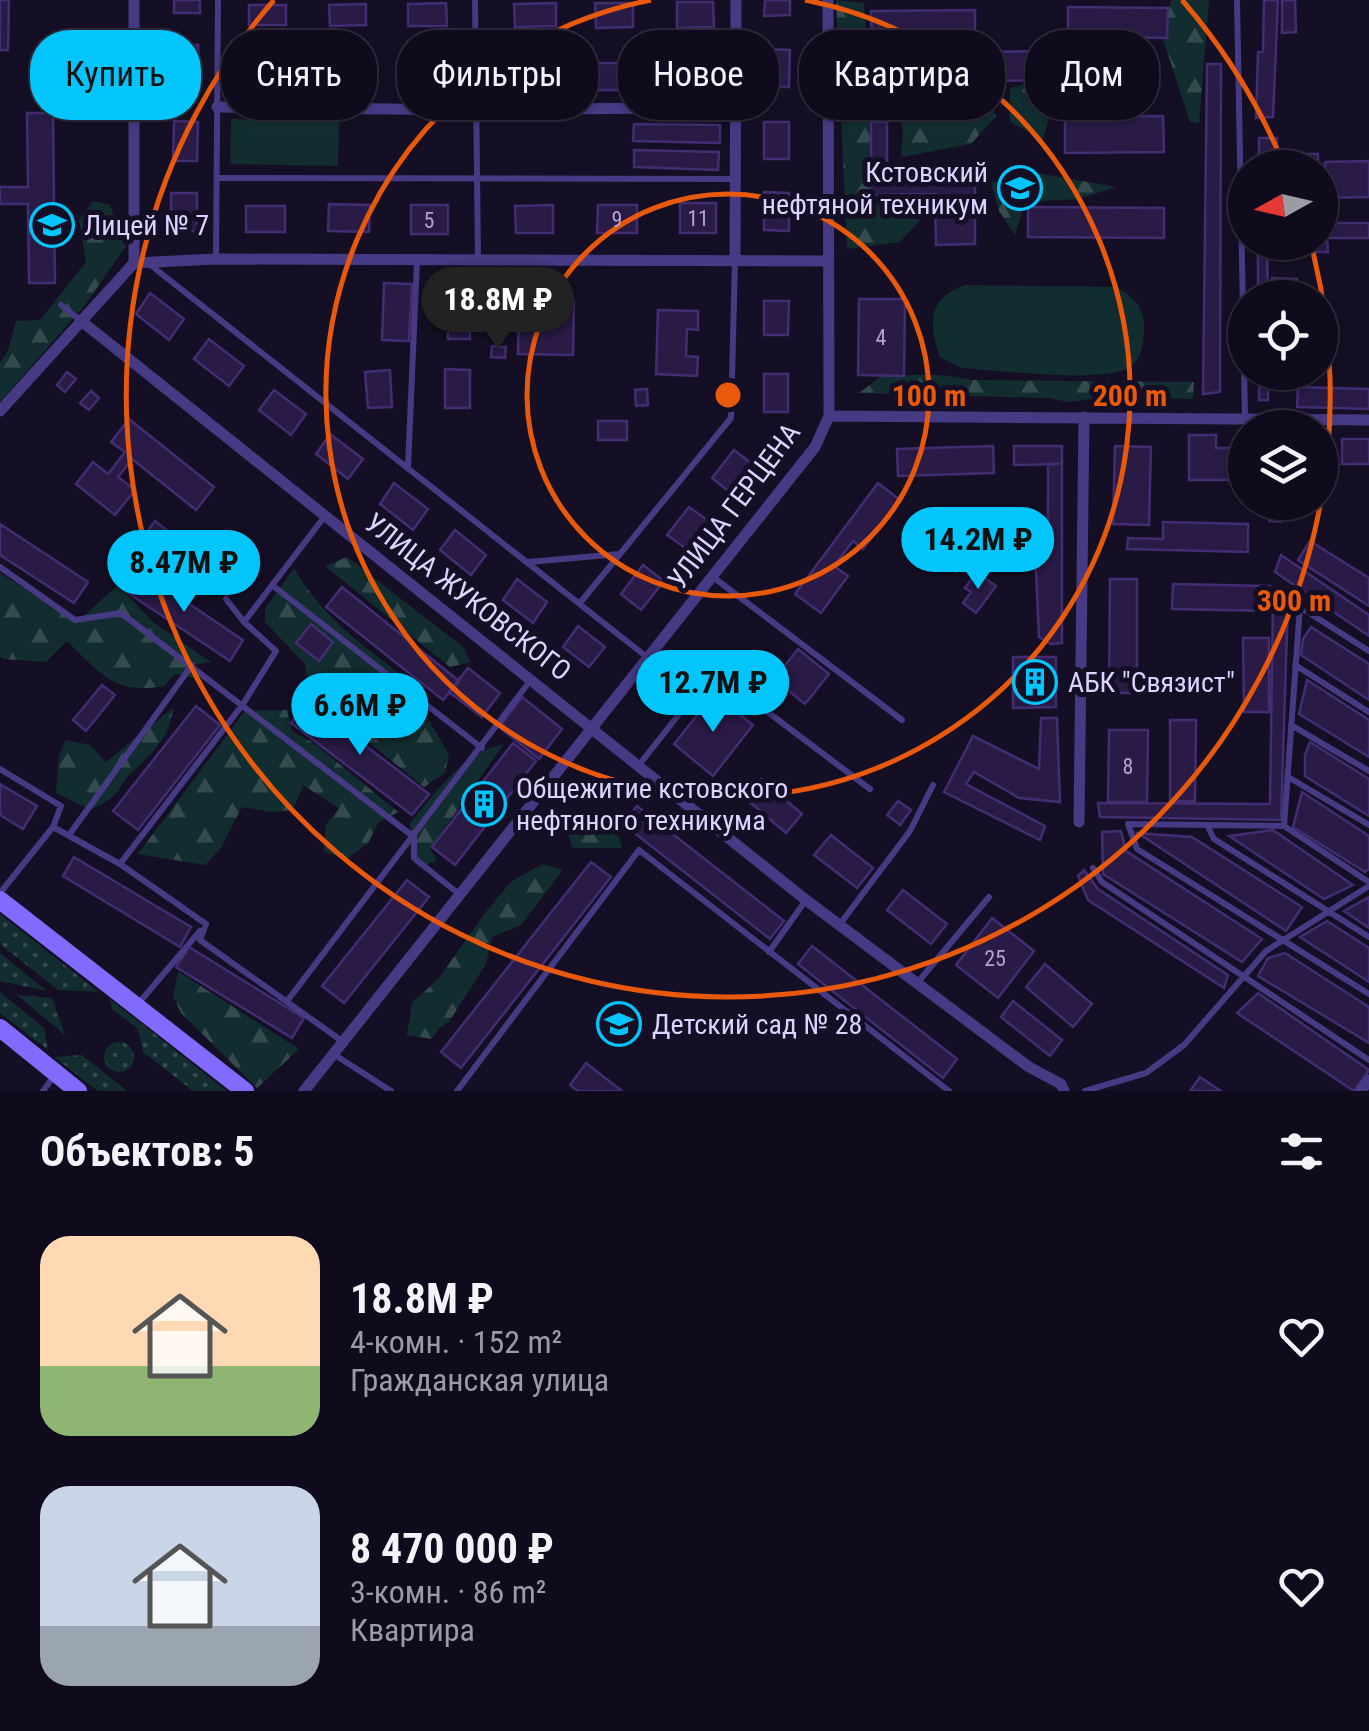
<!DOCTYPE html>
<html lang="ru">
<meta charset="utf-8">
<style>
:root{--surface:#100b1c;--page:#1e1929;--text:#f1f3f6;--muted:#9c9ba3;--line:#302b3b;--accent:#02c5fc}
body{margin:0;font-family:"Roboto Condensed",sans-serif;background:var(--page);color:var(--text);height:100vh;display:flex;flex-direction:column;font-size:38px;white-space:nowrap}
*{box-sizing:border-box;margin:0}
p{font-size:32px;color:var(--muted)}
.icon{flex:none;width:55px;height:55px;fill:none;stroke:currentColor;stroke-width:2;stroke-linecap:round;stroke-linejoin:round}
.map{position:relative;height:1091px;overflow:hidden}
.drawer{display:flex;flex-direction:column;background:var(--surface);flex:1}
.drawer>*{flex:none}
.hud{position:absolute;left:30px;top:30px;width:1310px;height:90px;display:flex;gap:20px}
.needle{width:65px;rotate:262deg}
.tools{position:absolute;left:1228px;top:150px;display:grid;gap:20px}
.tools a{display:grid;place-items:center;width:110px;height:110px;border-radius:50%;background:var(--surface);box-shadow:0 2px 8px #0004,0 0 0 2px var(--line);font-size:50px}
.price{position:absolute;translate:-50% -85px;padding:0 22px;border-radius:35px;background:var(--accent);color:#111;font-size:32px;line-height:65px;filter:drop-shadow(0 2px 5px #0008)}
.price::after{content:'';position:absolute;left:50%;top:60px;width:30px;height:22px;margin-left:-15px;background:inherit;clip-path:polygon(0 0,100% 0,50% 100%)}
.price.selected{background:#222;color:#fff}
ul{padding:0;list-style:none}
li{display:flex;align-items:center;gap:30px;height:250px;padding:0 40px}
li span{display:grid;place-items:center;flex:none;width:280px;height:200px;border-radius:30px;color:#555}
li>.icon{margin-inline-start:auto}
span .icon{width:120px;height:120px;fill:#fffc;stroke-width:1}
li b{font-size:42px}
h2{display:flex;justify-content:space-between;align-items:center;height:120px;padding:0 40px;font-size:42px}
.chip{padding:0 35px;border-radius:40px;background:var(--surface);box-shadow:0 2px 8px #0004,0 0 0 2px var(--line);font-size:35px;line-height:90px}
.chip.selected{background:var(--accent);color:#111}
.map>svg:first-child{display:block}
.grass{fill:url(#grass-dots)}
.forest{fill:url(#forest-firs)}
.garden{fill:#122d2f}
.building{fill:#291b46;stroke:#432d72;stroke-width:2.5}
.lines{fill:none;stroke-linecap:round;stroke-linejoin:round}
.lane{stroke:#463a84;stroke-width:6}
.street{stroke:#463a84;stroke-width:11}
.secondary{stroke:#806bfe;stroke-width:18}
.ring{fill:none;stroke:#e8590c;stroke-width:5}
.labels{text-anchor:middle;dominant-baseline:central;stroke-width:10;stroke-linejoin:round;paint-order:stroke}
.number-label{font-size:22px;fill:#b0a5d1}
.poi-label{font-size:28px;fill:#ddd3ff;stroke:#150f25;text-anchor:start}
.street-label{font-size:28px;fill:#ddd3ff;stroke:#150f25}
.centre{fill:#e8590c;stroke:#150f25;stroke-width:5}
.ring-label{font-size:30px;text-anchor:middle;font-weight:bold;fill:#e8590c;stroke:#150f25;stroke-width:10;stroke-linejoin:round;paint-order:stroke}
</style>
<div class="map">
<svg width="1369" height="1091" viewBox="0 0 1369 1091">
<defs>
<pattern id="grass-dots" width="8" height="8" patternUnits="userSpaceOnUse" patternTransform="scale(2.5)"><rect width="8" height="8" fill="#122d2f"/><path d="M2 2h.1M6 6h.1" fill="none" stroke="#344b4e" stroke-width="1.8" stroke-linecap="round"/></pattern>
<pattern id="forest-firs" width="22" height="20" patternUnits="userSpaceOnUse" patternTransform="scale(2.5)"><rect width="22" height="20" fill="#122d2f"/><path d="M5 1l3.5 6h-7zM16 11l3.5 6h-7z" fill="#344b4e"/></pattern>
</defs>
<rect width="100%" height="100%" fill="#150f25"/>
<!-- grass -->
<path class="grass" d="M 0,914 L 99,992 L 58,990 L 0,944 Z
M 0,953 L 47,991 L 0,981 Z
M 0,992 L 44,1028 L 48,1050 L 0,1013 Z
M 17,995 L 52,998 L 65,1035 Z
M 110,999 L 227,1091 L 193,1091 L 143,1052 L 138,1029 L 112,1009 Z
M104 1057a15 15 0 1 1 30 0a15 15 0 1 1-30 0Z
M 82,1055 L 127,1091 L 98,1091 L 54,1057 Z"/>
<!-- forest -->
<path class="forest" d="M 836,0 L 864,3 L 870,110 L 869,201 L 907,201 L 920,220 L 900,242 L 847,249 Z
M 1171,0 L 1209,0 L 1199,123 L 1190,122 L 1163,39 Z
M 926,15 L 940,79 L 965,107 L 991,101 L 996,116 L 971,144 L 901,157 L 903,130 L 894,95 L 907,64 L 913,17 Z
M 1041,82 L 1054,101 L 1043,139 L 1010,122 L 1010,88 Z
M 1037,173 L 1116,187 L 1078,199 L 1025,202 L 1015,235 L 999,211 L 991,183 Z
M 93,201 L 110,205 L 126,246 L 85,305 L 0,402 L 0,363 L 8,351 L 16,321 L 40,320 L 86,262 L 79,220 Z
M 883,375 L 940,375 L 974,380 L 1194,382 L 1193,399 L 1116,396 L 1068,402 L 1049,398 L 859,393 Z
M 347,557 L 463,647 L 471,662 L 450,667 L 325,566 Z
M 294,568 C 325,623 373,652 422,691 L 426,715 L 449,755 L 445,773 L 424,787 L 309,694 L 305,664 L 265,622 L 265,609 Z
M 0,573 L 77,622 L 118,585 L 154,623 L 211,662 L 192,665 L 194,678 L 175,674 L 164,686 C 115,695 101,674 67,641 L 46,662 L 4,659 L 0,656 Z
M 173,708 C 170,737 152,754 131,773 C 125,778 122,786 117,792 C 111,800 99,805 91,810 L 56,793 L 59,755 L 66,740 L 90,745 L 106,762 Z
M 287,710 L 292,731 L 315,744 L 398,812 L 378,823 L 368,843 L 347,859 L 324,852 L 326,825 L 339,808 L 303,785 L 293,810 L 271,812 L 242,807 L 220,849 L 205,865 L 138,854 L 245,711 Z
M 503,745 L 430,849 L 437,860 L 419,868 L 411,858 L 410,823 C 434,795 464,750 503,745 Z
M 573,815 C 603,814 615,817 622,848 L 572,848 L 566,823 Z
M 543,864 L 563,870 L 521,925 L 492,937 L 486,964 L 449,1022 L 439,1028 L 432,1039 L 407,1035 L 412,1003 L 439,978 L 485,913 L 512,881 Z
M 178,972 L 179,972 L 299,1049 L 257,1088 L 181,1013 L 173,996 Z"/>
<!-- garden -->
<path class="garden" d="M 231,119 L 339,121 L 338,166 L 230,164 Z
M 965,285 L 1116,287 C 1133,297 1145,307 1144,329 C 1143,345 1142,361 1126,369 C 1099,383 996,370 961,368 L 940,357 C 928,323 928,298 965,285 Z"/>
<!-- building -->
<path class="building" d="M 0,0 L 9,0 L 8,50 L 0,50 Z
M 174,0 L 200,0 L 200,13 L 174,13 Z
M 765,0 L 790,0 L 790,15 L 764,16 Z
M 1264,0 L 1278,0 L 1273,117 L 1256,118 L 1258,52 L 1263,52 Z
M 1282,0 L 1295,0 L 1296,32 L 1282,33 Z
M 677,2 L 713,2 L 714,27 L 677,28 Z
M 446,3 L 447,26 L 408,26 L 408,4 Z
M 556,3 L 556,26 L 515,27 L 514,4 Z
M 595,3 L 633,3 L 633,27 L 596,28 Z
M 366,4 L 366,25 L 330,26 L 329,5 Z
M 249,5 L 286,5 L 286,25 L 249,25 Z
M 1068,7 L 1168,8 L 1167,38 L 1068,37 Z
M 975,10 L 975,42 L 872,43 L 871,11 Z
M 173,45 L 198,45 L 199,84 L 174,84 Z
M 764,49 L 790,50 L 789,87 L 764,87 Z
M 1051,51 L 1051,80 L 979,81 L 979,52 Z
M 716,62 L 716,89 L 680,90 L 680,63 Z
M 597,63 L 636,63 L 636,90 L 597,90 Z
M 516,64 L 557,64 L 557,90 L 516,89 Z
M 1207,64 L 1221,64 L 1220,392 L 1203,394 Z
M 411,65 L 448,65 L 448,89 L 411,89 Z
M 284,66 L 284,89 L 247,88 L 247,67 Z
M 333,66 L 369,66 L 369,89 L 332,89 Z
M 27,113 L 53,113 L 55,283 L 29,283 L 28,204 L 0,204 L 0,187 L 28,187 Z
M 1163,116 L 1164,152 L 1065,153 L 1065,117 Z
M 174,121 L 198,122 L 197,161 L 173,161 Z
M 764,122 L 789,122 L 789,159 L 764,159 Z
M 871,122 L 887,122 L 887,169 L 975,168 L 975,244 L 936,245 L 935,194 L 871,195 Z
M 634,124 L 720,125 L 720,143 L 633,141 Z
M 1259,138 L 1277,138 L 1277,168 L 1259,168 Z
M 634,150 L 719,152 L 718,170 L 634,167 Z
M 1290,154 L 1318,154 L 1318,168 L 1290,168 Z
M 1369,161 L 1369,197 L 1326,198 L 1325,162 Z
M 764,192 L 789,193 L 789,231 L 764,230 Z
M 171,193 L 197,193 L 197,231 L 171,231 Z
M 680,203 L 716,203 L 716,233 L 680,233 Z
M 329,204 L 370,205 L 369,232 L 328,231 Z
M 411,205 L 448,205 L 448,234 L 411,234 Z
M 553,205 L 553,233 L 516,233 L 515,206 Z
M 598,205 L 637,205 L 637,233 L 597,233 Z
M 246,206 L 285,206 L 285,232 L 246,232 Z
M 1028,207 L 1164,208 L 1164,238 L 1028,237 Z
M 1320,223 L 1369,223 L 1369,238 L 1327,238 L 1328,252 L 1267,252 L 1268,298 L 1258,298 L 1258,242 L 1320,242 Z
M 1272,278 L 1297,279 L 1297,298 L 1271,298 Z
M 384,283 L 412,284 L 409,341 L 382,340 Z
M 150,293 L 184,319 L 169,340 L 136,314 Z
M 859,299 L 905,299 L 904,376 L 858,375 Z
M 519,300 L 574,301 L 573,355 L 518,354 Z
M 448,301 L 470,302 L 470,339 L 448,339 Z
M 764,301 L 789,301 L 788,335 L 764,335 Z
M 658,310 L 698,311 L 698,330 L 687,329 L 686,356 L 698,357 L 697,376 L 656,374 Z
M 209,339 L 244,366 L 229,386 L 194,359 Z
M 492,346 L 506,347 L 505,358 L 491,357 Z
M 445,369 L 470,370 L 470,408 L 445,408 Z
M 390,370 L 392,407 L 368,408 L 365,372 Z
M 67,372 L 76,379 L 65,392 L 57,385 Z
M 1259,372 L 1268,372 L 1268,400 L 1259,400 Z
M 764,374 L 788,374 L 788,412 L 764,412 Z
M 1298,387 L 1369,389 L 1369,409 L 1297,407 Z
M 647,389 L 648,405 L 636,406 L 635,390 Z
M 274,390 L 306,414 L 291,435 L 259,410 Z
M 91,391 L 99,398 L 89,410 L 80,403 Z
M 129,419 L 214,487 L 196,510 L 132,459 L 118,477 L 135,490 L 115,515 L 76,484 L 93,462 L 108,474 L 125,452 L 111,442 Z
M 598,421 L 627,421 L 627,440 L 598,440 Z
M 330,434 L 363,459 L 348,479 L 316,454 Z
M 1189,435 L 1216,435 L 1216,448 L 1239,448 L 1239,480 L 1189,480 Z
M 1342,439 L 1369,439 L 1369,464 L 1342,464 Z
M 993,446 L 994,473 L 898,476 L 897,449 Z
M 1014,446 L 1062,446 L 1062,464 L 1014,465 Z
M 1115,446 L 1151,447 L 1149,525 L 1113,524 Z
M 734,450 L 755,466 L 732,494 L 712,478 Z
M 1048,464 L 1062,464 L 1062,643 L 1051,644 L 1039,637 L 1035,549 L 974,550 L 973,533 L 1048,533 Z
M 394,483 L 428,509 L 413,530 L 380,504 Z
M 878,483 L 900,500 L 863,549 L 853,541 L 834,566 L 848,576 L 821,613 L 795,594 Z
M 1271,502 L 1282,502 L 1281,522 L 1269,521 Z
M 689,507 L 710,522 L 688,550 L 667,535 Z
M 924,515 L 972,549 L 956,572 L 908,538 Z
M 155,521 L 169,532 L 157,547 L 143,537 Z
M 1163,522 L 1248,524 L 1248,552 L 1127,549 L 1128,538 L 1163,539 Z
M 0,524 L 88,582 L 74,603 L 0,555 Z
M 455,530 L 486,555 L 471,575 L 440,550 Z
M 1310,541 L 1369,578 L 1369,606 L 1298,560 Z
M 246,549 L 254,556 L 242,569 L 234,562 Z
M 1281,555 L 1369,615 L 1369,636 L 1275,572 Z
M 643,565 L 664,581 L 641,610 L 621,594 Z
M 139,570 L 243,640 L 230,661 L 125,591 Z
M 976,572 L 996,586 L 976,613 L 963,603 L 971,592 L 965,588 Z
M 517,579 L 547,602 L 533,623 L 503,600 Z
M 1110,579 L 1137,579 L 1137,693 L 1109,693 Z
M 1173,584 L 1270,586 L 1269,611 L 1172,609 Z
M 342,587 L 459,681 L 443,700 L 326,607 Z
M 1273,598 L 1288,599 L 1281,820 L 1100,817 L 1098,803 L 1270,804 Z
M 311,624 L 333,642 L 319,661 L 296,643 Z
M 578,626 L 605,647 L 589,667 L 563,647 Z
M 1311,627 L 1369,664 L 1369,700 L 1301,655 L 1303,639 Z
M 1243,638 L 1269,638 L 1269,712 L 1244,712 Z
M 798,649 L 829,674 L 805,704 L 774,679 Z
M 1013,657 L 1056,657 L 1056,707 L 1013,708 Z
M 468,668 L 500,693 L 482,717 L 449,692 Z
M 1307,680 L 1369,720 L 1369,757 L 1299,714 Z
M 102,685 L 115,695 L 86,731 L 73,720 Z
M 714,694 L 753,725 L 713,776 L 674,744 Z
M 522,697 L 562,729 L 539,759 L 499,727 Z
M 308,702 L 429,794 L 412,815 L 291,723 Z
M 196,706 L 220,725 L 138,830 L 113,811 Z
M 1041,718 L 1057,718 L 1060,802 L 1019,798 L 974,772 L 966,784 L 1045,826 L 1040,840 L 944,792 L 973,736 L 1039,769 Z
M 1170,720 L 1196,720 L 1195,801 L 1170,801 Z
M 1109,730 L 1148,730 L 1147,802 L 1108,802 Z
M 1310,742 L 1369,779 L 1369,816 L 1305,776 L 1305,755 Z
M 513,743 L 536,761 L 455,865 L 432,847 Z
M 761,779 L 802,814 L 786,833 L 745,798 Z
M 0,784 L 37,806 L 23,829 L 0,815 Z
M 1302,792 L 1369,836 L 1369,869 L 1365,872 L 1293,827 Z
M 898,801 L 911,810 L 900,825 L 887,815 Z
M 637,806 L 784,921 L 770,939 L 623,824 Z
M 1273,830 L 1353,885 L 1324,899 L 1229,836 Z
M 1121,831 L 1126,851 L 1262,939 L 1242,962 L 1103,874 L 1102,832 Z
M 1138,833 L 1192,837 L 1302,907 L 1286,931 Z
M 831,835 L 873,868 L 857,888 L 814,855 Z
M 74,857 L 191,927 L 180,947 L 63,876 Z
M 591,862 L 611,877 L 461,1068 L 441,1052 Z
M 1084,870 L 1098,889 L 1228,975 L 1224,988 L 1088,900 L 1078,876 Z
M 407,880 L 429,897 L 344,1003 L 322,986 Z
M 903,890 L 947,924 L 931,944 L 887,910 Z
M 1369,897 L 1369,928 L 1344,911 Z
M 992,918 L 1034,951 L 998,998 L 956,965 Z
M 1327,921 L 1369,948 L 1369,982 L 1300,937 Z
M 812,946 L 957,1059 L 943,1078 L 798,964 Z
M 189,947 L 304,1018 L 292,1038 L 176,967 Z
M 1285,953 L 1369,1007 L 1369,1043 L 1258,976 L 1268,958 Z
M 1045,964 L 1092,1004 L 1073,1027 L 1026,987 Z
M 1258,993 L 1369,1070 L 1354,1091 L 1237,1013 Z
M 1013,1001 L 1062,1040 L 1050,1056 L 1001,1017 Z
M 586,1063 L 622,1091 L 578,1091 L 570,1085 Z
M 1200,1077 L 1221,1091 L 1190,1091 Z"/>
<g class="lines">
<!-- lane -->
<path class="lane" d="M 475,0 L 478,259
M 1237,0 L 1245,418
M 217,178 L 735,179
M 216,258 L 218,0
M 148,263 L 648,658
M 61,305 L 80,320
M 408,467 L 417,260
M 528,562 L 619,554
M 0,567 L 75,620 L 121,613 L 414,837 L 414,858 L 459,894
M 713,577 L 902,720
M 272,585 L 482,748
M 580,603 L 731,418 L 735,260
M 244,622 L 325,516
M 1369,651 L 1300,607 L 1284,826 L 1128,824 L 1137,849 L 1369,994
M 1295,665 L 1369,712
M 1291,725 L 1369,771
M 639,765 L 713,671 L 870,789
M 0,769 L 61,806 L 53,827 L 120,864 L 206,924 L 200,940 L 342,1041
M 1288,777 L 1369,825
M 1207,825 L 1214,839 L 1369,937
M 1284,826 L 1369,882
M 69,835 L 192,665
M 120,864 L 243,704 L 276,651 L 244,622 L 226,599
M 1093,868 L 1102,882 L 1369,1060
M 0,893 L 53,827
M 840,924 L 910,831 L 933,785
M 769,952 L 806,900
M 918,982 L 989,897
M 288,1000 L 530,681
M 137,1005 L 200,931
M 335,1055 L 391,1091
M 43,1091 L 54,1076
M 457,1091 L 639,850 L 949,1091
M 1085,1091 L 1146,1073 L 1184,1045 L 1266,951 L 1369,886"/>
<!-- street -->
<path class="street" d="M 217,107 L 479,110 L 735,107
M 735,260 L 736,0
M 134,263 L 216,259 L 828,261
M 80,320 L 806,900 L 1029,1067 L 1061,1084 L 1064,1091
M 0,411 L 134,263 L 134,0
M 829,416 L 1369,420
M 1079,822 L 1084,417
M 304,1091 L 815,447 L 829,416 L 828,0
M 1361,1091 L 1369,1080"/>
<!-- secondary -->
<path class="secondary" d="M 0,900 L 245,1091
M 0,1028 L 78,1091"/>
</g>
<!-- distance rings -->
<g class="ring">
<circle cx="728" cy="395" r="201"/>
<path d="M805 0A402 402 0 1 1 651 0"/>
<path d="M1182 0A602 602 0 0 1 1284 165M1311 244A602 602 0 1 1 274 0"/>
</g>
<!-- icons -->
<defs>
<g id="university-ring" transform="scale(2.25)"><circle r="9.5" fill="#150f25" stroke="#02c5fc" stroke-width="1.5"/><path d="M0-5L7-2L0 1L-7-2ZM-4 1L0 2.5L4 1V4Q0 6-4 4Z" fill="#02c5fc"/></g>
<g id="school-ring" transform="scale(2.25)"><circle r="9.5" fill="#150f25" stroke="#02c5fc" stroke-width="1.5"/><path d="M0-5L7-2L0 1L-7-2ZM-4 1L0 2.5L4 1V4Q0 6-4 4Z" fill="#02c5fc"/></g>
<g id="building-ring" transform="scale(2.25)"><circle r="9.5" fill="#150f25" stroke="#02c5fc" stroke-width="1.5"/><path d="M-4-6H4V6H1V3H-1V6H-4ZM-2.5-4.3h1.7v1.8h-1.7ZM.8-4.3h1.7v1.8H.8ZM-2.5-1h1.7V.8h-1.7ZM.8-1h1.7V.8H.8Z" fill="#02c5fc"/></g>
</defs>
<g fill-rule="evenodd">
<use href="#university-ring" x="1020" y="188"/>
<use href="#school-ring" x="52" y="225"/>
<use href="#building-ring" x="1035" y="682"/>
<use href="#building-ring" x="484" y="804"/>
<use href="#school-ring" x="619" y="1024"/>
</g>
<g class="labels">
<!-- number labels -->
<g class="number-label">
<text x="698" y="218">11</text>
<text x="617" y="219">9</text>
<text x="429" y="220">5</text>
<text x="881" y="337">4</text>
<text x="1128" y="766">8</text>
<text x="995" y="958">25</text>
</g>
<!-- poi labels -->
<g class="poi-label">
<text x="988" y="172" text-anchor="end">Кстовский<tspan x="988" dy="32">нефтяной техникум</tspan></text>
<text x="84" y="225">Лицей № 7</text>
<text x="1068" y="682">АБК "Связист"</text>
<text x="516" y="788">Общежитие кстовского<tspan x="516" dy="32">нефтяного техникума</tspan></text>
<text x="652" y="1024">Детский сад № 28</text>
</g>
<!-- street labels -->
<g class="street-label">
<text transform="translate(734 506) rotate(-53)">УЛИЦА ГЕРЦЕНА</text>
<text transform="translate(468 597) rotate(38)">УЛИЦА ЖУКОВСКОГО</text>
</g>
</g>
<circle cx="728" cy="395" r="15" class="centre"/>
<g class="ring-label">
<text x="929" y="406">100 m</text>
<text x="1130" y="406">200 m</text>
<text x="1294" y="611">300 m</text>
</g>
</svg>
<div class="tools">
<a><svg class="needle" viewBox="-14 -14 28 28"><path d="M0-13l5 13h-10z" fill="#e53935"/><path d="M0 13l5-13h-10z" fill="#9c9ba3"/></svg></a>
<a><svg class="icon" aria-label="locate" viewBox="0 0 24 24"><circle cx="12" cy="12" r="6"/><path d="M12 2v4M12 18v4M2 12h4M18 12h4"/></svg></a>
<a><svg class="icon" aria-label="layers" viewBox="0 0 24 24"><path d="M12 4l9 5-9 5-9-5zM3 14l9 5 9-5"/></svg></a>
</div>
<b class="price selected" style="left:498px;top:352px">18.8M ₽</b>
<b class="price" style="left:978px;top:592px">14.2M ₽</b>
<b class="price" style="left:184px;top:615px">8.47M ₽</b>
<b class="price" style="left:713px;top:735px">12.7M ₽</b>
<b class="price" style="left:360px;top:758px">6.6M ₽</b>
<div class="hud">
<a class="chip selected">Купить</a>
<a class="chip">Снять</a>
<a class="chip">Фильтры</a>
<a class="chip">Новое</a>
<a class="chip">Квартира</a>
<a class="chip">Дом</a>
</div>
</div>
<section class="drawer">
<h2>Объектов: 5<svg class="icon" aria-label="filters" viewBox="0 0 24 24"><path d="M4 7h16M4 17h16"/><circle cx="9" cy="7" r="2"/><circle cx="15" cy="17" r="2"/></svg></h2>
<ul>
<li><span style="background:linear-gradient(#ffd9b3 65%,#8fb573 0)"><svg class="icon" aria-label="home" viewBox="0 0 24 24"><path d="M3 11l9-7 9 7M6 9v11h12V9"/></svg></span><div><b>18.8M ₽</b><p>4-комн. · 152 m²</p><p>Гражданская улица</p></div><svg class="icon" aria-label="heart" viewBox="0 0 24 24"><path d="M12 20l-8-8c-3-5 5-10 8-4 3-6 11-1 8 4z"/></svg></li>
<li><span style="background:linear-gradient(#c9d6e8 70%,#9aa5b1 0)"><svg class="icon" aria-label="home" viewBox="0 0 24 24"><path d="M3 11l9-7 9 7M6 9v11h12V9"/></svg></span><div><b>8 470 000 ₽</b><p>3-комн. · 86 m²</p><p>Квартира</p></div><svg class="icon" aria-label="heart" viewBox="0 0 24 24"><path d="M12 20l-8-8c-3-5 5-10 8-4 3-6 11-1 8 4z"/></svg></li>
</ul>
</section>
